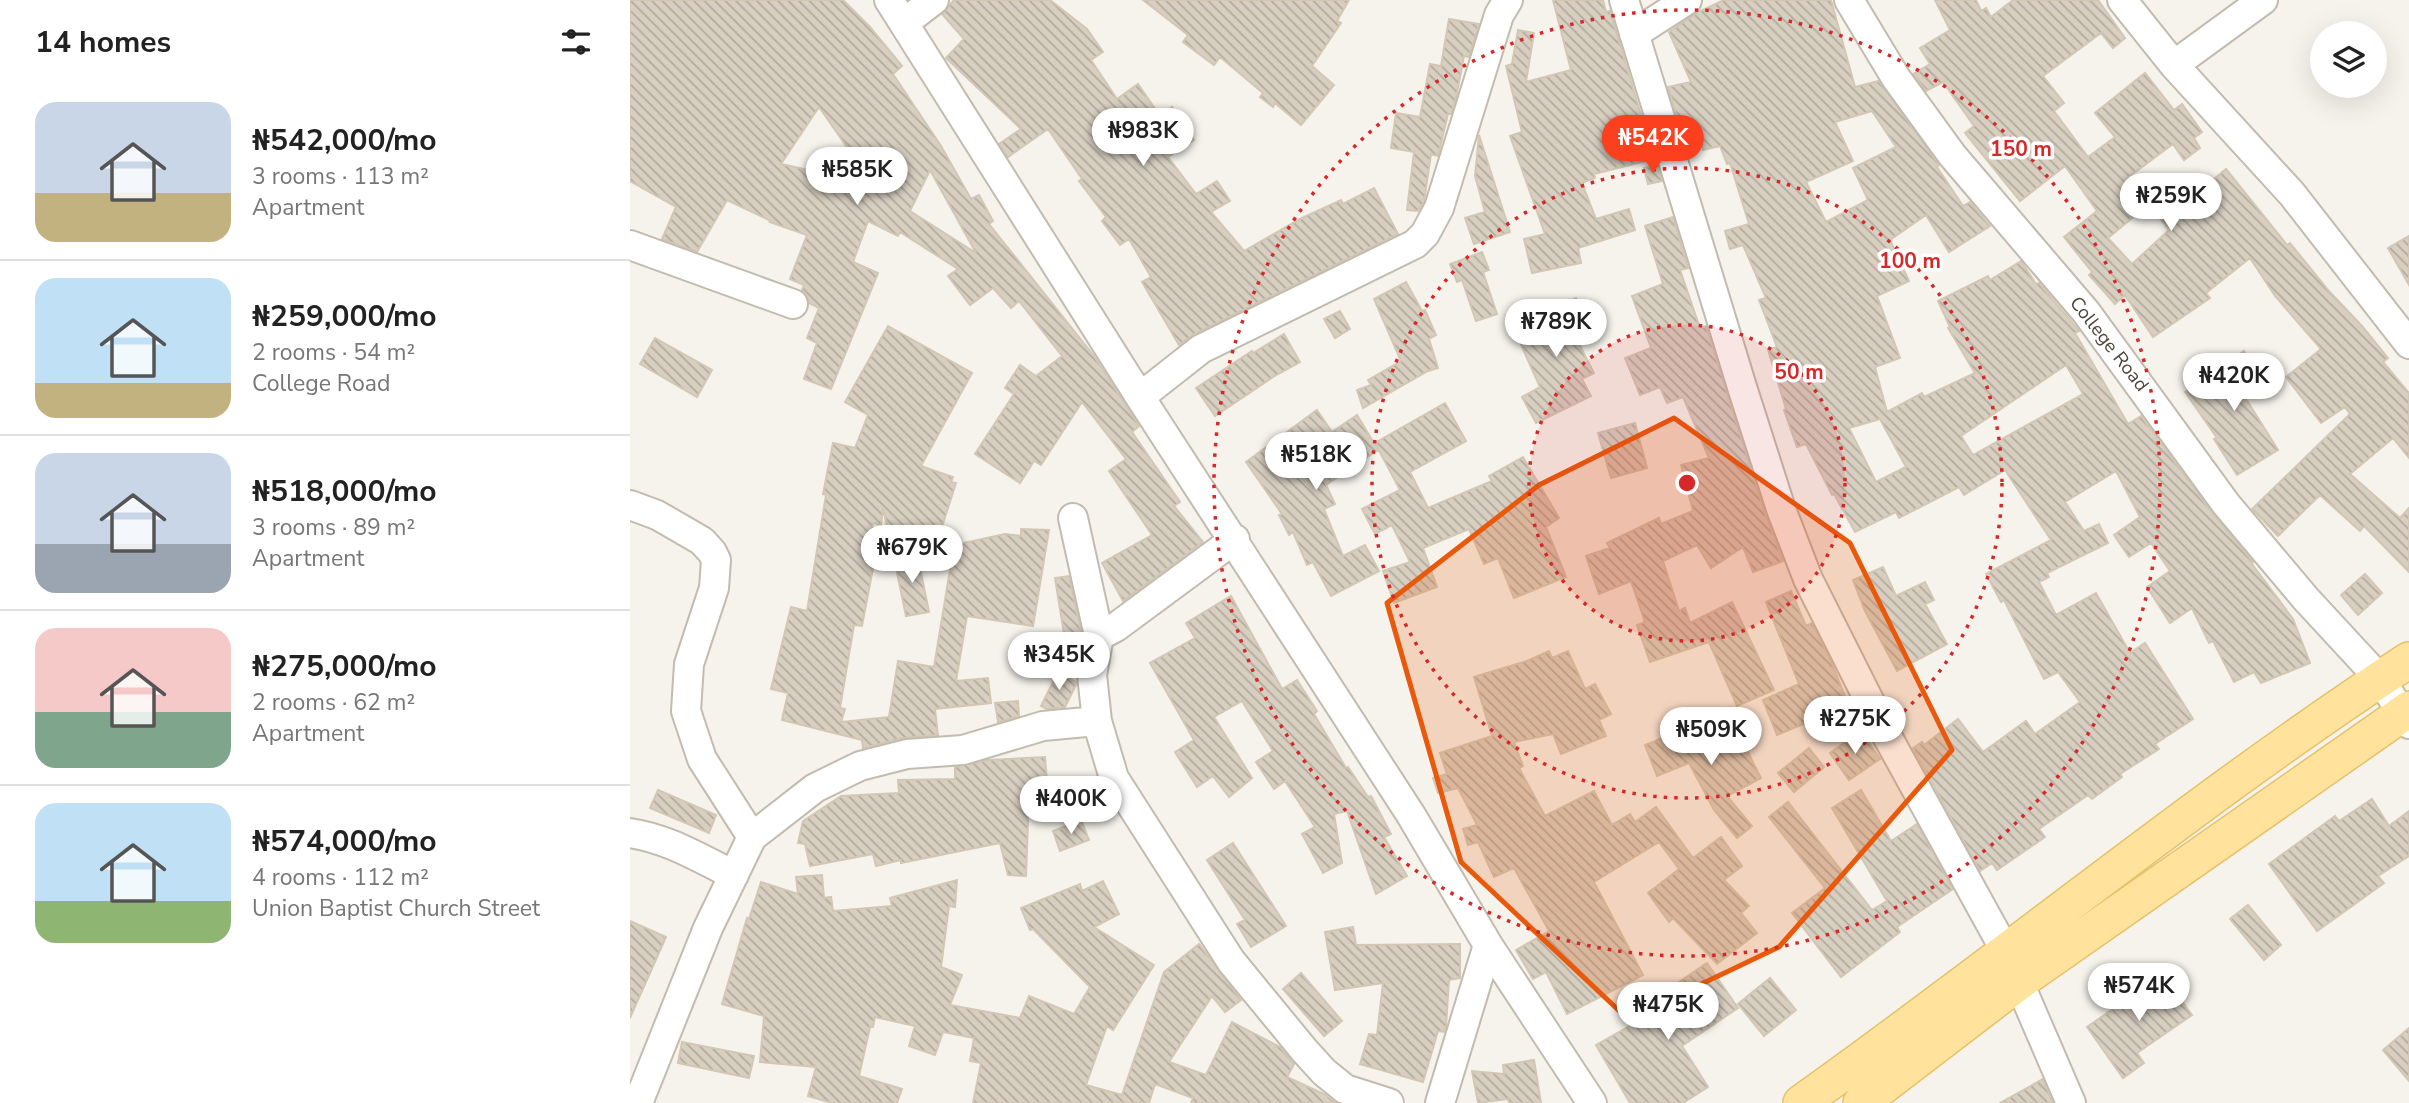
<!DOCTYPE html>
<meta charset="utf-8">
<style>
:root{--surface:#fff;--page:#f2f2f2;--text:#222;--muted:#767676;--line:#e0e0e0;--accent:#fc3f1d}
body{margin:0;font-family:"Nunito Sans",sans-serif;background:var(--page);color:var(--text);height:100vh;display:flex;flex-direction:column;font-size:26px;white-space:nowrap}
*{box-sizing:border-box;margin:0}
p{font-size:23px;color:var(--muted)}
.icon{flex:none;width:38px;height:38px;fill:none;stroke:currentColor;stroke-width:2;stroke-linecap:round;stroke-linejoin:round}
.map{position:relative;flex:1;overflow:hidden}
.sheet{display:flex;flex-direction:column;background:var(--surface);width:630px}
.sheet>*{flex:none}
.controls{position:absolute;left:1680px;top:21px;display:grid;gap:14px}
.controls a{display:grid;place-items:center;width:77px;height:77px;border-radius:50%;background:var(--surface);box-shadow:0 7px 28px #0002;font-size:35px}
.price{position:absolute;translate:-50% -60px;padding:0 16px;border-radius:24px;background:#fff;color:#222;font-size:23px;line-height:46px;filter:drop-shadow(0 2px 4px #0008)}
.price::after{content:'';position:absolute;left:50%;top:42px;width:21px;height:16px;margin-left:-10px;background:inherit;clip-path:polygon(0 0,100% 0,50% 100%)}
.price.selected{background:var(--accent);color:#fff}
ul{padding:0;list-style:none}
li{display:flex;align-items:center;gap:21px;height:175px;padding:0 35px}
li+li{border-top:2px solid var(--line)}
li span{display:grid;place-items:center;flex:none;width:196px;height:140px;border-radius:21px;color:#555}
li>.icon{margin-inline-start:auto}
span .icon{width:84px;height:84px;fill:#fffc;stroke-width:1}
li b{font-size:30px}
h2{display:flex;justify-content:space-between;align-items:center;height:84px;padding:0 35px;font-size:30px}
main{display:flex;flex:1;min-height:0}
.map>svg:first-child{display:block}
.building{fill:url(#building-back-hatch);stroke:#d3c7b4;stroke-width:2;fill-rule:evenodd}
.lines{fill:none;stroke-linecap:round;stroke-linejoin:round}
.minor-casing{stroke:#c2bbae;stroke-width:32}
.major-casing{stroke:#e6c16a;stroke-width:38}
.minor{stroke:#fff;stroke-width:28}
.major{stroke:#ffe39c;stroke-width:35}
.marked{fill:#e8590c;fill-opacity:0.2;stroke:#e8590c;stroke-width:5;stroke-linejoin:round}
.ring{fill:none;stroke:#d62828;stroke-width:3.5;stroke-dasharray:3.5 7}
.labels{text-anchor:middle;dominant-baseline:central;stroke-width:7;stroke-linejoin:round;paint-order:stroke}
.street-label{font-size:19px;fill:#4b4439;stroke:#fff}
.centre{fill:#d62828;stroke:#fff;stroke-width:3.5}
.ring-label{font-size:21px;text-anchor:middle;font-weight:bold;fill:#d62828;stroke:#fff;stroke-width:7;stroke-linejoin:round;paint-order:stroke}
</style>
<main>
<section class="sheet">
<h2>14 homes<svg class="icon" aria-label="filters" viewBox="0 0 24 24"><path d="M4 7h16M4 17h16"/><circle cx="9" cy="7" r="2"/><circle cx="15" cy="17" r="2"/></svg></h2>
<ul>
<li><span style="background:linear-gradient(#c9d6e8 65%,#c2b280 0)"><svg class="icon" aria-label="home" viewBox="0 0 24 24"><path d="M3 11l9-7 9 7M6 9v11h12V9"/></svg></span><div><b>₦542,000/mo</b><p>3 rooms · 113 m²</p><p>Apartment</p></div></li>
<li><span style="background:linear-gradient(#bfe0f5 75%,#c2b280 0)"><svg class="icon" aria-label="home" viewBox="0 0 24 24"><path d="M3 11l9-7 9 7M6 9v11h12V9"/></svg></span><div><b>₦259,000/mo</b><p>2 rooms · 54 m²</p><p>College Road</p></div></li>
<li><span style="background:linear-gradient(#c9d6e8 65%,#9aa5b1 0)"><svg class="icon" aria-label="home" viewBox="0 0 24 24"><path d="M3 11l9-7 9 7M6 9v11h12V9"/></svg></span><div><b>₦518,000/mo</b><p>3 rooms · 89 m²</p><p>Apartment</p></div></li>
<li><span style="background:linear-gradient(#f6c9c9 60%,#7fa58c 0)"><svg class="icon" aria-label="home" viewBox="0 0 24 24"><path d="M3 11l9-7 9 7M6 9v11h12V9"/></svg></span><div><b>₦275,000/mo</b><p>2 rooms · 62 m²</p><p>Apartment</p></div></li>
<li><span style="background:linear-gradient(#bfe0f5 70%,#8fb573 0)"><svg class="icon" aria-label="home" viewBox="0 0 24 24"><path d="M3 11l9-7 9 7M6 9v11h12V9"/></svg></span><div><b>₦574,000/mo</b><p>4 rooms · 112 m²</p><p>Union Baptist Church Street</p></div></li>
</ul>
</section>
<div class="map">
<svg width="1779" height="1103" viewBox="0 0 1779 1103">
<defs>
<pattern id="building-back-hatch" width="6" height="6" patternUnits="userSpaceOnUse" patternTransform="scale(1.75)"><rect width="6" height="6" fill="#d8cfc1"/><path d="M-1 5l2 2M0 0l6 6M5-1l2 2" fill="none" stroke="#b1aa9e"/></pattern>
</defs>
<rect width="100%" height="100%" fill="#f6f3ec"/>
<!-- building -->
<path class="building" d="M 0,0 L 213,0 L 240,27 L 272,66 L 263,74 L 311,146 L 341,199 L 349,195 L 363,221 L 359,224 L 464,356 L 509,426 L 502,432 L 550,502 L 544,506 L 573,542 L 493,601 L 472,563 L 522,535 L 479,471 L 496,459 L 452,402 L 411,465 L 404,461 L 390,483 L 345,454 L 384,394 L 375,388 L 390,365 L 406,376 L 432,356 L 389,301 L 381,308 L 363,288 L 340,305 L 318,276 L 328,269 L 270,232 L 268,236 L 238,221 L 223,262 L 248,273 L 201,389 L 174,379 L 187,343 L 177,338 L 189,308 L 179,303 L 176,294 L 172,290 L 174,285 L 160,279 L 177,235 L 140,222 L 141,221 L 97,200 L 67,252 L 32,239 L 46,207 L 0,181 ZM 189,107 L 241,182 L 194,164 L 192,173 L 151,164 ZM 300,170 L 346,253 L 280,211 Z
M 324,0 L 420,0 L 457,29 L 473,52 L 461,60 L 487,99 L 508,84 L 530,116 L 542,107 L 564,140 L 538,157 L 566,194 L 587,181 L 600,201 L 581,212 L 614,251 L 670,219 L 711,200 L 713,204 L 744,188 L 768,234 L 564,334 L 549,345 L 512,282 L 521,277 L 499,239 L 490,245 L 472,221 L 476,217 L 449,181 L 452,179 L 418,129 L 378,157 L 371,147 L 369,144 L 391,129 L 316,58 L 334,39 L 312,14 Z
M 513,0 L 719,0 L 707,21 L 711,23 L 682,66 L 704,85 L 671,125 L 645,103 L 643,107 L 630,97 L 633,93 L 590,57 L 584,65 L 553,42 L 558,35 Z
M 923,0 L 973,0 L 976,12 L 980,11 L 1024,159 L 964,174 L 965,178 L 952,183 L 966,219 L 999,209 L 1005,230 L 948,248 L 951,263 L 902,273 L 894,239 L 915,234 L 880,136 L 892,132 L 876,66 L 882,64 L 888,30 L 904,33 L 896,82 L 941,70 Z
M 1094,0 L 1201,0 L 1225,87 L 1249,81 L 1309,165 L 1307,167 L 1333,206 L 1340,202 L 1360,226 L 1319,252 L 1296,215 L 1260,240 L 1279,281 L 1247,296 L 1270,358 L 1245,367 L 1257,412 L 1292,393 L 1294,397 L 1345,373 L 1318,328 L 1320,327 L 1308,301 L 1358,276 L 1360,280 L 1391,261 L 1406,284 L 1409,283 L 1449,331 L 1445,333 L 1498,424 L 1511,416 L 1583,514 L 1623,562 L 1622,564 L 1663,619 L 1680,663 L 1631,683 L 1624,672 L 1604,682 L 1583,641 L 1579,643 L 1562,608 L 1540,623 L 1517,587 L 1540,571 L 1521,543 L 1499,557 L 1484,535 L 1510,517 L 1486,471 L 1435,502 L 1454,531 L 1469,524 L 1478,543 L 1417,573 L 1419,577 L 1409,582 L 1426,615 L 1466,593 L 1500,653 L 1515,643 L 1563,719 L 1525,744 L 1529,749 L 1490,774 L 1492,777 L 1462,799 L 1458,795 L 1409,829 L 1415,837 L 1367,870 L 1362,863 L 1350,871 L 1283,748 L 1292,742 L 1294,745 L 1328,719 L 1353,752 L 1396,721 L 1405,734 L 1450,702 L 1428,672 L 1414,679 L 1374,600 L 1371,602 L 1356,574 L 1421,540 L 1375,470 L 1334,495 L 1329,487 L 1269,518 L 1266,512 L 1225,532 L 1204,494 L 1202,495 L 1176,444 L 1167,447 L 1154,410 L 1156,409 L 1138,350 L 1147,347 L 1129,300 L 1136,298 L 1113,245 L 1100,249 L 1095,231 L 1119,224 L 1100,163 L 1097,164 L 1090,146 L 1073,150 L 1067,125 L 1055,128 L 1052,116 L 1047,117 L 1038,87 L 1061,82 L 1039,32 L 1068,12 ZM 1242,111 L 1266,147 L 1223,168 L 1238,200 L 1196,222 L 1176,182 L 1223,161 L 1205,122 ZM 1436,365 L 1453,394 L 1343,455 L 1331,436 ZM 1250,419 L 1276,467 L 1246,482 L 1219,428 Z
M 1305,0 L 1346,0 L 1351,11 L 1356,8 L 1361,17 L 1383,0 L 1468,0 L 1495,38 L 1483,48 L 1471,33 L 1413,76 L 1434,103 L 1424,111 L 1458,157 L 1485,137 L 1465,113 L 1515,73 L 1544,110 L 1552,104 L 1572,132 L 1564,138 L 1570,148 L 1554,160 L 1543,144 L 1496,179 L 1518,205 L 1478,238 L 1502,264 L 1539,230 L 1529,217 L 1552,199 L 1555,203 L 1596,169 L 1657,245 L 1660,243 L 1698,290 L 1732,326 L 1758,358 L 1753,362 L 1779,393 L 1779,458 L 1763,438 L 1720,474 L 1770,518 L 1779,508 L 1779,572 L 1734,526 L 1730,531 L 1690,495 L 1648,536 L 1622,509 L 1720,414 L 1715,407 L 1691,423 L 1656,377 L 1691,349 L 1645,296 L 1620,258 L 1576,293 L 1580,298 L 1523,337 L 1495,295 L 1485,304 L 1459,275 L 1462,272 L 1434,237 L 1467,211 L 1435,166 L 1390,201 L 1335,133 L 1344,126 L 1313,82 L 1296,91 L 1283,74 L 1300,64 L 1290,48 L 1320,30 Z
M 819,19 L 849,24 L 839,57 L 834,56 L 826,98 L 821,114 L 818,114 L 808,156 L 801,154 L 794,202 L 788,211 L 777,210 L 784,152 L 761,148 L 766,113 L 790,117 L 800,64 L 811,66 Z
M 849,135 L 880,232 L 844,244 L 835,218 L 855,212 L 845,176 Z
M 1027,165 L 1032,181 L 1018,184 L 1014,168 Z
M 1043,217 L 1058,268 L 1050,270 L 1070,328 L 1076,326 L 1135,514 L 1153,561 L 1123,572 L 1113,547 L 1081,568 L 1067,545 L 1033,561 L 1049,611 L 1055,608 L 1060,623 L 1102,602 L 1144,690 L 1107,706 L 1079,642 L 1020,662 L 1007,625 L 1015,622 L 1001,581 L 969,594 L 956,556 L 980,548 L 977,543 L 1029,518 L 1031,524 L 1063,511 L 1051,465 L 1079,458 L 1053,397 L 1037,403 L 1030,387 L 1010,395 L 995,358 L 1021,348 L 1002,296 L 1033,284 L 1015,226 Z
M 1779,236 L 1779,285 L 1758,248 Z
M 852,252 L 859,270 L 853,272 L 867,314 L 846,321 L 832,280 L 827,282 L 820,264 Z
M 776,282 L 792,311 L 795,310 L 806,335 L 799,339 L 808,368 L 798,371 L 733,408 L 727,390 L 741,385 L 738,380 L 771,361 L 744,299 Z
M 946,298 L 963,335 L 948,342 L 964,373 L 952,379 L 961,396 L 906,423 L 892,397 L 910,387 L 883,327 Z
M 710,311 L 720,329 L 705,338 L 694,319 Z
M 258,326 L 342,373 L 291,466 L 323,477 L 321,482 L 326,483 L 309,536 L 257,526 L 253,509 L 251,525 L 243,523 L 235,564 L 244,563 L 232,626 L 224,625 L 210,708 L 215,709 L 211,722 L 259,717 L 268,661 L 304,667 L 324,545 L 375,534 L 391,536 L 391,529 L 419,530 L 403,626 L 337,616 L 326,681 L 358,678 L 361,703 L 305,709 L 308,735 L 273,738 L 233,748 L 232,740 L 152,720 L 158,693 L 141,689 L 161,607 L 177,611 L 196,495 L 193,494 L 203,443 L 225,448 L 238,415 L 215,402 Z
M 654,334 L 670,362 L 643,377 L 585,416 L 566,388 L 622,351 L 623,353 Z
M 25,338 L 82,370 L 67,397 L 10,364 Z
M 1614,351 L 1634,379 L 1613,394 L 1648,450 L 1607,475 L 1584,439 L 1587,438 L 1555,392 Z
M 815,403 L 836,441 L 780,472 L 798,508 L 862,481 L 859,476 L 893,457 L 929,518 L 916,527 L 936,577 L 884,598 L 868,558 L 854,564 L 839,529 L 793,548 L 807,587 L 764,603 L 753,571 L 780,562 L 762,525 L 745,534 L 732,509 L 770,490 L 745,443 Z
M 687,410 L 702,432 L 727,415 L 748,450 L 696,485 L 705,504 L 694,509 L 713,556 L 735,545 L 749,571 L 701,596 L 683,562 L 677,565 L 663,532 L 659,535 L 649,515 L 652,514 L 616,462 Z
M 1005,423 L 1017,468 L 981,478 L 968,433 Z
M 287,553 L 299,612 L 276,616 L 264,558 Z
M 1253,567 L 1266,596 L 1295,582 L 1304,600 L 1295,604 L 1317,644 L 1267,671 L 1235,611 L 1223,580 Z
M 1735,574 L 1752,593 L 1728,615 L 1711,595 Z
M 439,576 L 452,636 L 451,643 L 436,646 L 425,578 Z
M 1161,591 L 1176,626 L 1182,623 L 1201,661 L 1216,699 L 1216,706 L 1147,735 L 1133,700 L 1169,684 L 1136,602 Z
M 601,596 L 652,689 L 667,680 L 687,711 L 684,714 L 716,768 L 718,767 L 738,797 L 741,796 L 761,834 L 754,837 L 777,876 L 746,894 L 717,811 L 704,814 L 712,863 L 693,873 L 672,834 L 685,827 L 655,781 L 644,789 L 626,762 L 643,751 L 612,701 L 584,717 L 622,778 L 599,797 L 583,776 L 567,787 L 545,752 L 564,740 L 520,663 L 565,638 L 556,623 Z
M 919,651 L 922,658 L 938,651 L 955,689 L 965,684 L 981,714 L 969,720 L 976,736 L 931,754 L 923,734 L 884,742 L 893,766 L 889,768 L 915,816 L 964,791 L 982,825 L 1000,814 L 1005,822 L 1026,807 L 1063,858 L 1091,837 L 1112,866 L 1094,880 L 1119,906 L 1111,913 L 1127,933 L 1087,964 L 1043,918 L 1039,922 L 1018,893 L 1049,869 L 1029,842 L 964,882 L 1013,975 L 937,1014 L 916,972 L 903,979 L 886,950 L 919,931 L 884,868 L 864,877 L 848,842 L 838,845 L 833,829 L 847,825 L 828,788 L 808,793 L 803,778 L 817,774 L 810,753 L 862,736 L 844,677 L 897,661 Z
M 428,672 L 446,682 L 446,685 L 435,707 L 417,709 L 411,706 Z
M 388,701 L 389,716 L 368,722 L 365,703 Z
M 1101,719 L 1131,778 L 1097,796 L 1122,826 L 1107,838 L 1084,810 L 1059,763 L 1027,776 L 1015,745 L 1055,729 L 1059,738 Z
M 1231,731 L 1250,759 L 1219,780 L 1200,753 Z
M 1179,748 L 1194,767 L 1164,792 L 1148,773 Z
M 415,757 L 419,808 L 414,809 L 402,777 L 401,796 L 399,796 L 396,876 L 378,875 L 370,843 L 271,863 L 271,860 L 246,866 L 243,854 L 180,866 L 175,844 L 168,843 L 173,821 L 211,796 L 269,793 L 268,780 L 325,779 L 325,767 L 357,760 Z
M 28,790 L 86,815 L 79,833 L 20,808 Z
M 1231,790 L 1261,841 L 1287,824 L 1323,889 L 1267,927 L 1270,932 L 1211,977 L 1162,913 L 1195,888 L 1139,817 L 1158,802 L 1242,910 L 1257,901 L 1202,808 Z
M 1742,799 L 1759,826 L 1779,811 L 1779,856 L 1748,876 L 1754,883 L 1687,931 L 1639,864 L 1705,816 L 1709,821 Z
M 451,820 L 459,840 L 430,851 L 423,831 Z
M 603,843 L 656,926 L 621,947 L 607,924 L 615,920 L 577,860 Z
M 192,875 L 194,898 L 201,897 L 203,911 L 262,906 L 260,898 L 327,880 L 325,907 L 319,906 L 311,967 L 332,975 L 320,1005 L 390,1018 L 399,996 L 444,1014 L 460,987 L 403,929 L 400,930 L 391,908 L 450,884 L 452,891 L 473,881 L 489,914 L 464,927 L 524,965 L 483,1030 L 477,1026 L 456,1085 L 492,1095 L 534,972 L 569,944 L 611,1000 L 595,1012 L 582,996 L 539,1062 L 576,1075 L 602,1022 L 650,1047 L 664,1064 L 657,1077 L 694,1094 L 706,1103 L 561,1103 L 563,1098 L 525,1084 L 519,1103 L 343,1103 L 351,1063 L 340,1061 L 344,1038 L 313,1032 L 305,1055 L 279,1046 L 285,1026 L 245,1017 L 243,1027 L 240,1027 L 229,1076 L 272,1089 L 267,1103 L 202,1103 L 178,1096 L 186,1067 L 130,1062 L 134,1016 L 92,1004 L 117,918 L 119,919 L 131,882 L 168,894 L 166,877 Z
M 1618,905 L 1651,945 L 1634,960 L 1600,919 Z
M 0,921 L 36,937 L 0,1018 Z
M 723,927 L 726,945 L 830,944 L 830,978 L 819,980 L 816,1027 L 814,1032 L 808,1031 L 793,1082 L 730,1064 L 739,1034 L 747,1035 L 753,983 L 705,990 L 695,932 Z
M 1077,963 L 1108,1008 L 1052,1046 L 1078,1087 L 1053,1103 L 1000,1103 L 966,1045 L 1040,1003 L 1033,993 Z
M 671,973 L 712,1021 L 694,1036 L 653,989 Z
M 1531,973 L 1562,1015 L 1507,1053 L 1514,1063 L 1493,1078 L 1457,1027 L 1487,1006 L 1485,1003 Z
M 1140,978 L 1166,1010 L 1134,1036 L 1108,1004 Z
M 1779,1028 L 1779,1081 L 1753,1050 Z
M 52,1042 L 124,1056 L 119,1078 L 48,1063 Z
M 904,1060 L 911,1103 L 879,1103 L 878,1099 L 848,1103 L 842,1071 L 874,1074 L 873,1065 Z
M 1413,1079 L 1423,1103 L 1370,1103 Z"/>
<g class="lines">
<!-- minor casing -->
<g class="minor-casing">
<path id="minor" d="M 259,0 L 510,397 L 781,815 L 858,945 L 962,1103
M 994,0 L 1112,387 L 1151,509 L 1178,579 L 1257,736 L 1375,950 L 1441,1103
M 1219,0 L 1266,78 L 1322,155 L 1456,312 L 1596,504 L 1676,599 L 1750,679 L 1779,724
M 1492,0 L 1544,65 L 1662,194 L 1779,344
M 274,23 L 304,0
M 1004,34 L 1057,0
M 1544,65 L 1633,0
M 0,245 L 163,304
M 510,397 L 571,349 L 785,244 L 795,234 L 809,208 L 869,15 L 878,0
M 0,505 L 27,515 L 72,541 L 82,552 L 86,560 L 84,588 L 59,664 L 56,711 L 72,759 L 122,837
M 443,518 L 469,636
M 605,539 L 486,627 L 469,636 L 462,675 L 467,721 L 484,778 L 601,961 L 674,1050 L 694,1072 L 715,1089 L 759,1103
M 0,833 C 37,838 71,859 104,875
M 8,1103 L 78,928 L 122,837 L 185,788 L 230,766 L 277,754 L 333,750 L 413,726 L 467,721
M 810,1103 L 858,945"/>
</g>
<!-- major casing -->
<g class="major-casing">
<path id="major" d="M 1171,1103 C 1375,958 1569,797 1779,660
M 1231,1103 L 1389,982 L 1779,709"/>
</g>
<!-- minor -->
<use href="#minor" class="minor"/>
<!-- major -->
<use href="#major" class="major"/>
</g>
<!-- marked area -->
<path class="marked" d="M 1044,418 L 1220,543 L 1322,750 L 1149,947 L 998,1019 L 831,862 L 757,603 L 909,485 Z"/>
<!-- distance rings -->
<circle cx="1057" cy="483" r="158" fill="#d62828" fill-opacity=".12"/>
<g class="ring">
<circle cx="1057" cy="483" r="158"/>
<circle cx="1057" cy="483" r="315"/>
<circle cx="1057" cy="483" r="473"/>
</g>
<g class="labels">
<!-- street labels -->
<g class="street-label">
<text transform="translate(1479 344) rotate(52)">College Road</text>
</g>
</g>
<circle cx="1057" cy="483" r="10" class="centre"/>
<g class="ring-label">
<text x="1391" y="156">150 m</text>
<text x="1280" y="268">100 m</text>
<text x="1169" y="379">50 m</text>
</g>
</svg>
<div class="controls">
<a><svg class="icon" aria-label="layers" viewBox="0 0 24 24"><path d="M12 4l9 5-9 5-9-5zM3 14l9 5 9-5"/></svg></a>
</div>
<b class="price" style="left:513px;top:168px">₦983K</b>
<b class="price selected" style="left:1023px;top:175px">₦542K</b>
<b class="price" style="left:227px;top:207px">₦585K</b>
<b class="price" style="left:1541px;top:233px">₦259K</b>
<b class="price" style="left:926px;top:359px">₦789K</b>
<b class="price" style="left:1604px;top:413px">₦420K</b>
<b class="price" style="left:686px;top:492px">₦518K</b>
<b class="price" style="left:282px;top:585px">₦679K</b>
<b class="price" style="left:429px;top:692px">₦345K</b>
<b class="price" style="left:1225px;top:756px">₦275K</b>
<b class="price" style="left:1081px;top:767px">₦509K</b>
<b class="price" style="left:441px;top:836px">₦400K</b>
<b class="price" style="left:1509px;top:1023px">₦574K</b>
<b class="price" style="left:1038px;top:1042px">₦475K</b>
</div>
</main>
